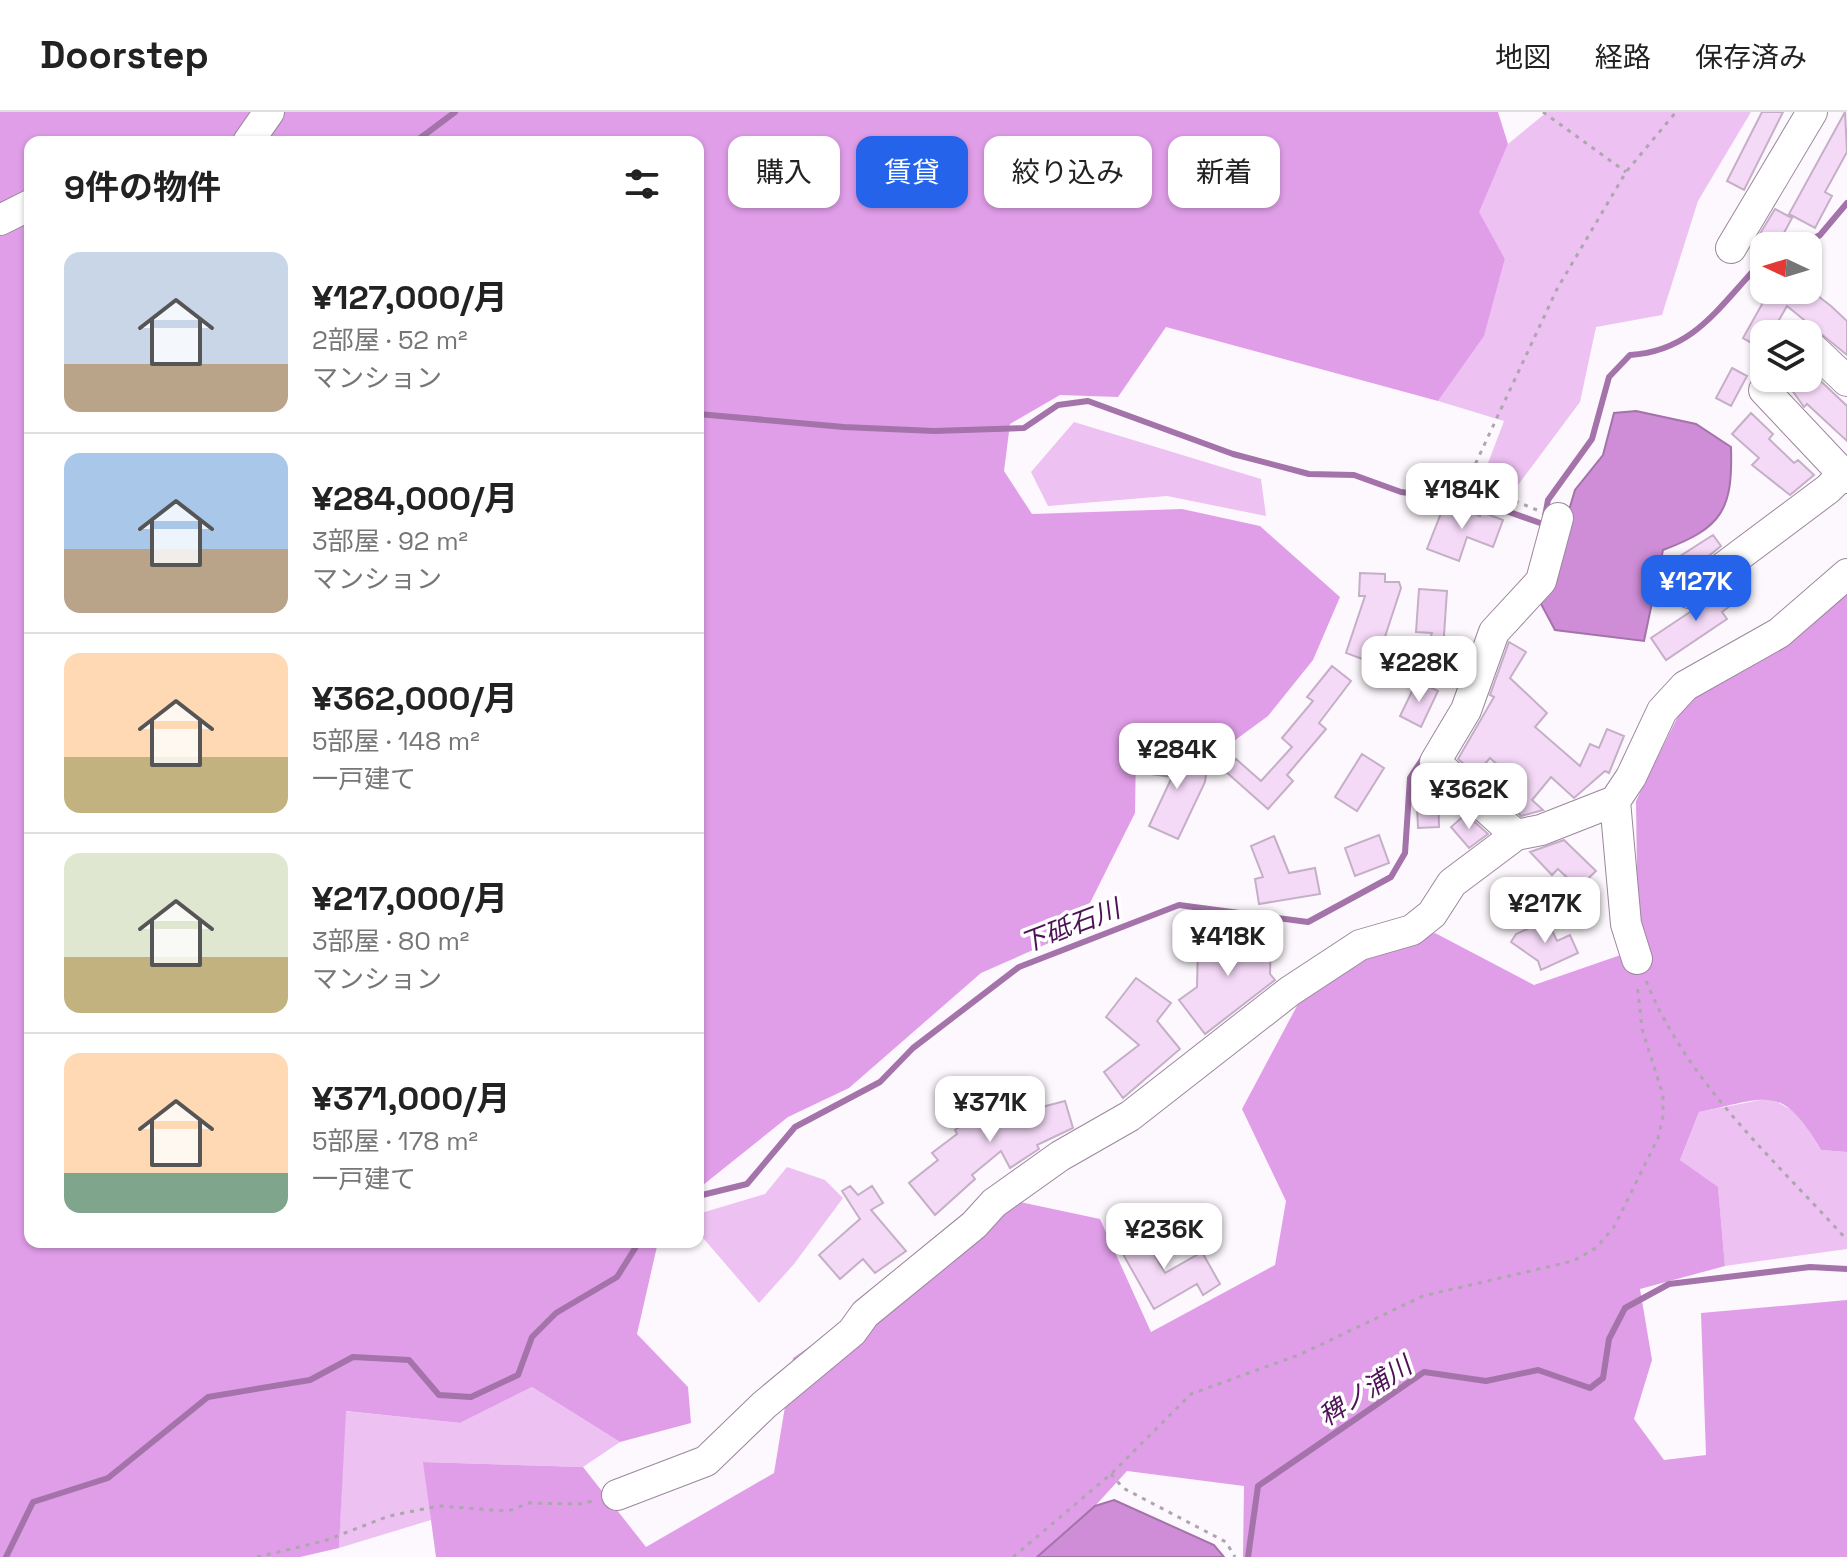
<!DOCTYPE html>
<html lang="ja">
<meta charset="utf-8">
<style>
:root{--surface:#fff;--page:#f2f2f2;--text:#222;--muted:#767676;--line:#e0e0e0;--accent:#2563eb}
body{margin:0;font-family:"Space Grotesk","Noto Sans JP",sans-serif;background:var(--page);color:var(--text);height:100vh;display:flex;flex-direction:column;font-size:30px;white-space:nowrap}
*{box-sizing:border-box;margin:0}
p{font-size:26px;color:var(--muted)}
.icon{flex:none;width:44px;height:44px;fill:none;stroke:currentColor;stroke-width:2;stroke-linecap:round;stroke-linejoin:round}
.map{position:relative;flex:1;overflow:hidden}
.side{position:absolute;left:24px;top:24px;width:680px;height:1112px;display:flex;flex-direction:column;background:var(--surface);border-radius:16px;box-shadow:0 2px 6px #0004}
.side>*{flex:none}
.banner{position:absolute;left:728px;top:24px;width:760px;height:72px;display:flex;gap:16px}
.needle{width:52px;rotate:274deg}
.fabs{position:absolute;left:1750px;top:120px;display:grid;gap:16px}
.fabs a{display:grid;place-items:center;width:72px;height:72px;border-radius:16px;background:var(--surface);box-shadow:0 2px 6px #0004;font-size:40px}
.price{position:absolute;translate:-50% -68px;padding:0 18px;border-radius:16px;background:#fff;color:#222;font-size:26px;line-height:52px;filter:drop-shadow(0 2px 4px #0008)}
.price::after{content:'';position:absolute;left:50%;top:48px;width:24px;height:18px;margin-left:-12px;background:inherit;clip-path:polygon(0 0,100% 0,50% 100%)}
.price.current{background:var(--accent);color:#fff}
ul{padding:0;list-style:none}
li{display:flex;align-items:center;gap:24px;height:200px;padding:0 40px}
li+li{border-top:2px solid var(--line)}
li span{display:grid;place-items:center;flex:none;width:224px;height:160px;border-radius:16px;color:#555}
li>.icon{margin-inline-start:auto}
span .icon{width:96px;height:96px;fill:#fffc;stroke-width:1}
li b{font-size:34px}
h2{display:flex;justify-content:space-between;align-items:center;height:96px;padding:0 40px;font-size:34px}
.tag{padding:0 28px;border-radius:16px;background:var(--surface);box-shadow:0 2px 6px #0004;font-size:28px;line-height:72px}
.tag.current{background:var(--accent);color:#fff}
header{display:flex;align-items:center;gap:48px;box-sizing:border-box;height:112px;padding:0 40px;background:var(--surface);border-bottom:2px solid var(--line)}
header strong{font-size:38px}
nav{display:flex;gap:44px;margin-inline-start:auto;font-size:28px}
.map>svg:first-child{display:block}
.green{fill:#edc1f1}
.forest{fill:#e09ee8}
.water{fill:#ce8dd6;stroke:#a373a9;stroke-width:2}
.lines{fill:none;stroke-linecap:round;stroke-linejoin:round}
.stream{stroke:#a373a9;stroke-width:6}
.building{fill:#f5daf8;stroke:#c5afc7;stroke-width:2}
.minor-casing{stroke:#9c879e;stroke-width:32}
.path{stroke:#aca6ad;stroke-width:3;stroke-dasharray:4 6;stroke-linecap:butt}
.minor{stroke:#fff;stroke-width:30}
.labels{text-anchor:middle;dominant-baseline:central;stroke-width:7;stroke-linejoin:round;paint-order:stroke}
.water-label{font-size:26px;font-style:italic;fill:#4d1255;stroke:#fff}
</style>
<header>
<strong>Doorstep</strong>
<nav><a>地図</a><a>経路</a><a>保存済み</a></nav>
</header>
<div class="map">
<svg width="1847" height="1445" viewBox="0 0 1847 1445">
<rect width="100%" height="100%" fill="#fdf8fd"/>
<!-- green -->
<path class="green" d="M 1547,0 L 1751,0 L 1698,89 L 1662,203 L 1596,215 L 1580,290 L 1518,373 L 1482,367 L 1504,309 L 1438,289 L 1484,223 L 1505,147 L 1478,100 L 1508,32 Z
M 1074,310 L 1261,367 L 1266,404 L 1167,384 L 1048,394 L 1031,360 Z
M 1770,986 L 1799,1002 L 1821,1038 L 1847,1040 L 1847,1137 L 1725,1154 L 1718,1076 L 1680,1048 L 1699,1000 Z
M 787,1055 L 825,1068 L 843,1086 L 794,1152 L 759,1191 L 698,1120 L 698,1102 L 765,1082 Z
M 532,1275 L 620,1330 L 583,1355 L 424,1350 L 431,1408 L 339,1436 L 345,1299 L 460,1311 Z"/>
<!-- forest -->
<path class="forest" d="M 0,0 L 1498,0 L 1508,32 L 1479,100 L 1505,147 L 1484,224 L 1438,289 L 1166,215 L 1118,285 L 1060,283 L 1010,312 L 1004,359 L 1032,402 L 1182,397 L 1260,414 L 1340,485 L 1313,548 L 1268,604 L 1223,637 L 1198,641 L 1136,639 L 1135,701 L 1076,819 L 981,861 L 849,976 L 788,1005 L 698,1077 L 698,30 L 30,30 L 30,1130 L 658,1130 L 637,1222 L 688,1275 L 691,1311 L 620,1330 L 532,1275 L 460,1311 L 346,1299 L 339,1436 L 300,1445 L 0,1445 Z
M 1847,482 L 1847,1040 L 1821,1038 C 1781,970 1768,986 1699,1000 L 1680,1048 L 1718,1075 L 1725,1154 L 1640,1177 L 1652,1248 L 1634,1307 L 1664,1348 L 1706,1343 L 1701,1201 L 1847,1188 L 1847,1445 L 1243,1445 L 1244,1374 L 1127,1359 L 1095,1394 L 1037,1445 L 436,1445 L 423,1350 L 583,1355 L 646,1435 L 774,1361 L 793,1246 L 1020,1090 L 1100,1107 L 1151,1220 L 1275,1153 L 1286,1089 L 1242,997 L 1298,892 L 1380,836 L 1435,821 L 1534,873 L 1638,837 L 1636,689 L 1689,582 L 1826,499 Z"/>
<!-- water -->
<path class="water" d="M 1636,299 L 1696,312 L 1731,335 C 1733,398 1722,416 1663,438 L 1644,529 L 1555,518 L 1541,492 L 1575,378 L 1603,343 L 1614,301 Z
M 1114,1388 L 1214,1433 L 1224,1445 L 1037,1445 L 1095,1394 Z"/>
<g class="lines">
<!-- stream -->
<path class="stream" d="M 415,30 L 455,0
M 1800,134 L 1820,123 L 1847,91
M 698,302 L 844,315 L 934,319 L 1024,316 L 1058,293 L 1088,289 L 1233,342 L 1309,362 L 1354,363 L 1401,380 L 1481,390 L 1543,412
M 1545,404 L 1548,388 L 1592,327 L 1609,265 L 1630,243 C 1691,239 1716,199 1755,157 L 1764,152
M 698,1084 L 747,1072 L 795,1015 L 880,970 L 913,936 L 1019,855 L 1179,793 L 1308,810 L 1391,765 L 1405,741 L 1410,666 L 1423,646
M 6,1445 L 33,1390 L 108,1366 L 208,1285 L 310,1268 L 353,1245 L 409,1248 L 439,1283 L 471,1285 L 518,1263 L 532,1225 L 556,1201 L 617,1165 L 639,1130
M 1248,1445 L 1258,1374 L 1424,1260 L 1486,1269 L 1538,1258 L 1590,1276 L 1603,1266 L 1609,1227 L 1625,1196 L 1669,1172 L 1810,1155 L 1847,1157"/>
</g>
<!-- building -->
<path class="building" d="M 1762,0 L 1783,0 L 1744,78 L 1727,69 Z
M 1845,0 L 1847,40 L 1825,80 L 1832,84 L 1815,116 L 1789,102 Z
M 1775,97 L 1792,106 L 1777,134 L 1758,125 Z
M 1770,178 L 1810,178 L 1831,194 L 1847,209 L 1847,243 L 1787,194 L 1771,222 L 1764,222 L 1764,238 L 1743,226 Z
M 1732,256 L 1747,264 L 1731,294 L 1716,286 Z
M 1808,257 L 1847,294 L 1847,329 L 1807,292 L 1804,295 L 1789,274 L 1791,266 L 1808,266 Z
M 1751,301 L 1773,322 L 1769,327 L 1794,351 L 1798,348 L 1814,363 L 1790,383 L 1752,353 L 1759,346 L 1732,322 Z
M 1445,391 L 1480,404 L 1482,400 L 1503,408 L 1493,435 L 1467,425 L 1459,449 L 1427,437 Z
M 1713,423 L 1721,434 L 1675,471 L 1663,455 Z
M 1360,461 L 1385,462 L 1385,470 L 1399,470 L 1401,476 L 1376,552 L 1346,541 L 1365,484 L 1359,484 Z
M 1732,472 L 1742,485 L 1722,500 L 1727,507 L 1666,548 L 1651,526 Z
M 1419,477 L 1447,479 L 1443,538 L 1432,568 L 1417,563 L 1432,521 L 1416,520 Z
M 1509,530 L 1526,540 L 1510,566 L 1547,601 L 1535,615 L 1580,654 L 1590,632 L 1599,636 L 1607,617 L 1624,624 L 1609,661 L 1605,659 L 1574,686 L 1551,665 L 1532,688 L 1543,698 L 1521,704 L 1507,686 L 1519,672 L 1490,646 L 1476,662 L 1458,647 L 1494,585 L 1490,583 Z
M 1332,554 L 1351,569 L 1319,611 L 1326,617 L 1287,663 L 1293,669 L 1268,697 L 1225,659 L 1236,647 L 1261,669 L 1292,635 L 1282,626 L 1313,589 L 1307,585 Z
M 1417,569 L 1438,579 L 1421,615 L 1400,604 Z
M 1362,642 L 1384,656 L 1357,699 L 1335,685 Z
M 1146,644 L 1208,648 L 1205,670 L 1178,727 L 1149,714 L 1172,665 L 1143,661 Z
M 1424,664 L 1438,676 L 1439,715 L 1418,716 L 1416,673 Z
M 1466,702 L 1488,722 L 1469,736 L 1451,715 Z
M 1379,723 L 1389,751 L 1355,764 L 1345,736 Z
M 1274,724 L 1289,761 L 1315,756 L 1320,782 L 1259,792 L 1255,767 L 1263,765 L 1251,734 Z
M 1564,728 L 1596,759 L 1578,776 L 1558,757 L 1552,763 L 1530,740 Z
M 1547,808 L 1557,829 L 1570,823 L 1578,841 L 1541,858 L 1538,849 L 1511,830 L 1516,822 Z
M 1213,824 L 1271,825 L 1270,862 L 1275,868 L 1205,922 L 1179,888 L 1197,875 L 1198,832 L 1213,832 Z
M 1136,866 L 1171,891 L 1157,909 L 1180,937 L 1123,986 L 1104,960 L 1139,933 L 1106,905 Z
M 1022,970 L 1038,996 L 1065,989 L 1073,1016 L 1037,1033 L 1039,1037 L 1010,1056 L 1001,1039 L 972,1063 L 975,1067 L 935,1103 L 909,1071 L 938,1048 L 932,1041 L 957,1022 L 955,1018 Z
M 850,1074 L 858,1083 L 872,1074 L 883,1091 L 871,1098 L 906,1139 L 875,1161 L 863,1147 L 840,1167 L 819,1143 L 860,1107 L 842,1079 Z
M 1138,1115 L 1165,1161 L 1202,1140 L 1220,1172 L 1203,1183 L 1197,1172 L 1154,1197 L 1115,1128 Z"/>
<g class="lines">
<!-- minor casing -->
<g class="minor-casing">
<path id="minor" d="M 248,30 L 269,0
M 0,108 L 30,93
M 1731,136 L 1812,0
M 1808,232 L 1847,269
M 1773,266 L 1764,278 L 1847,366
M 1689,481 L 1828,377 L 1843,362
M 1516,723 L 1435,650 L 1466,598 L 1494,520 L 1541,469 L 1558,406
M 1637,847 L 1626,812 L 1615,689 L 1631,665 L 1662,599 L 1685,574 L 1779,521 L 1847,462
M 617,1383 L 706,1349 L 764,1293 L 852,1220 L 865,1202 L 974,1113 L 994,1091 L 1060,1044 L 1130,1004 L 1290,879 L 1360,833 L 1412,818 L 1432,802 L 1452,771 L 1516,723 L 1541,718 L 1615,689"/>
</g>
<!-- path -->
<path class="path" d="M 1543,0 L 1626,60
M 1537,398 L 1473,372 L 1473,357 L 1557,177 L 1626,60 L 1676,0
M 1646,869 C 1688,972 1774,1047 1847,1128
M 1111,1362 L 1123,1376 L 1226,1430 L 1235,1445
M 257,1445 L 324,1429 L 389,1404 L 439,1394 L 508,1399 L 529,1391 L 579,1392 L 594,1389
M 1013,1445 L 1111,1362 L 1191,1282 L 1301,1242 L 1423,1184 L 1573,1149 L 1596,1136 L 1614,1115 L 1658,1026 L 1663,1004 L 1663,983 L 1642,917 L 1637,871"/>
<!-- minor -->
<use href="#minor" class="minor"/>
</g>
<g class="labels">
<!-- water labels -->
<g class="water-label">
<text transform="translate(1070 814) rotate(-21)">下砥石川</text>
<text transform="translate(1365 1279) rotate(-33)">稗ノ浦川</text>
</g>
</g>
</svg>
<div class="fabs">
<a><svg class="needle" viewBox="-14 -14 28 28"><path d="M0-13l5 13h-10z" fill="#e53935"/><path d="M0 13l5-13h-10z" fill="#767676"/></svg></a>
<a><svg class="icon" aria-label="layers" viewBox="0 0 24 24"><path d="M12 4l9 5-9 5-9-5zM3 14l9 5 9-5"/></svg></a>
</div>
<b class="price" style="left:1462px;top:419px">¥184K</b>
<b class="price current" style="left:1696px;top:511px">¥127K</b>
<b class="price" style="left:1419px;top:592px">¥228K</b>
<b class="price" style="left:1177px;top:679px">¥284K</b>
<b class="price" style="left:1469px;top:719px">¥362K</b>
<b class="price" style="left:1545px;top:833px">¥217K</b>
<b class="price" style="left:1228px;top:866px">¥418K</b>
<b class="price" style="left:990px;top:1032px">¥371K</b>
<b class="price" style="left:1164px;top:1159px">¥236K</b>
<div class="banner">
<a class="tag">購入</a>
<a class="tag current">賃貸</a>
<a class="tag">絞り込み</a>
<a class="tag">新着</a>
</div>
<section class="side">
<h2>9件の物件<svg class="icon" aria-label="filters" viewBox="0 0 24 24"><path d="M4 7h16M4 17h16"/><circle cx="9" cy="7" r="2"/><circle cx="15" cy="17" r="2"/></svg></h2>
<ul>
<li><span style="background:linear-gradient(#c9d6e8 70%,#b9a48a 0)"><svg class="icon" aria-label="home" viewBox="0 0 24 24"><path d="M3 11l9-7 9 7M6 9v11h12V9"/></svg></span><div><b>¥127,000/月</b><p>2部屋 · 52 m²</p><p>マンション</p></div></li>
<li><span style="background:linear-gradient(#a9c7e8 60%,#b9a48a 0)"><svg class="icon" aria-label="home" viewBox="0 0 24 24"><path d="M3 11l9-7 9 7M6 9v11h12V9"/></svg></span><div><b>¥284,000/月</b><p>3部屋 · 92 m²</p><p>マンション</p></div></li>
<li><span style="background:linear-gradient(#ffd9b3 65%,#c2b280 0)"><svg class="icon" aria-label="home" viewBox="0 0 24 24"><path d="M3 11l9-7 9 7M6 9v11h12V9"/></svg></span><div><b>¥362,000/月</b><p>5部屋 · 148 m²</p><p>一戸建て</p></div></li>
<li><span style="background:linear-gradient(#dfe7d0 65%,#c2b280 0)"><svg class="icon" aria-label="home" viewBox="0 0 24 24"><path d="M3 11l9-7 9 7M6 9v11h12V9"/></svg></span><div><b>¥217,000/月</b><p>3部屋 · 80 m²</p><p>マンション</p></div></li>
<li><span style="background:linear-gradient(#ffd9b3 75%,#7fa58c 0)"><svg class="icon" aria-label="home" viewBox="0 0 24 24"><path d="M3 11l9-7 9 7M6 9v11h12V9"/></svg></span><div><b>¥371,000/月</b><p>5部屋 · 178 m²</p><p>一戸建て</p></div></li>
</ul>
</section>
</div>
